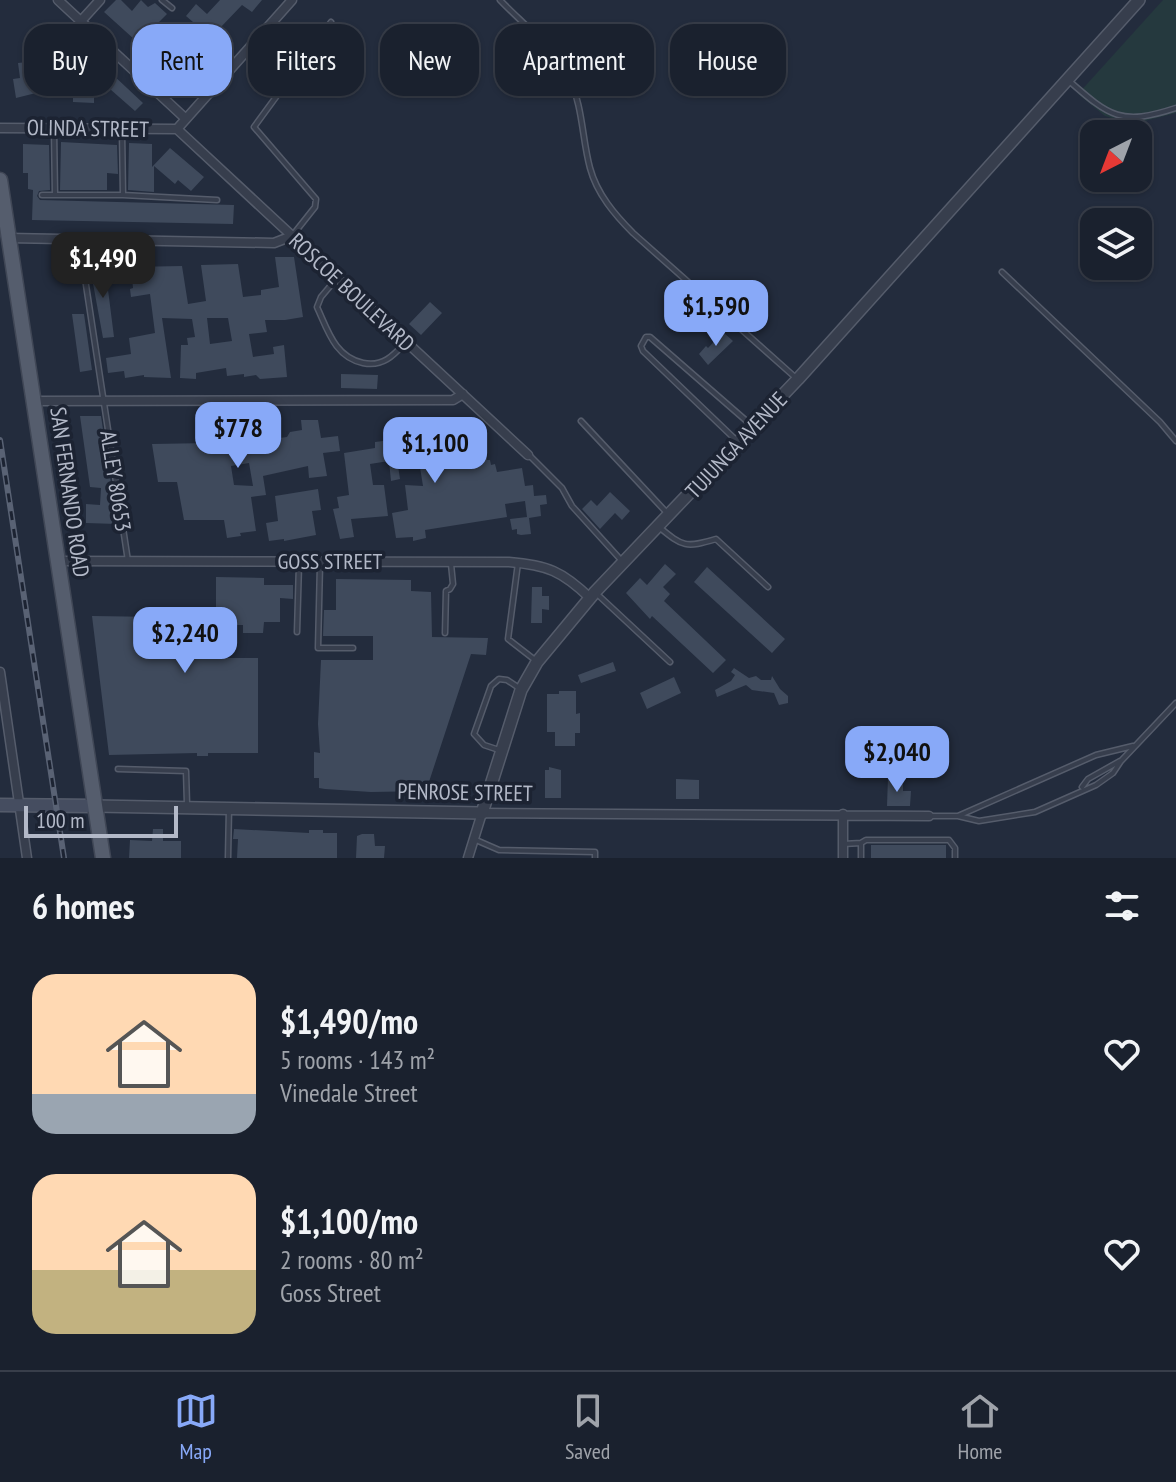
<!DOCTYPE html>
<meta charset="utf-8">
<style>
:root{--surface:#1a212e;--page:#272e3a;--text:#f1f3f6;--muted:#9fa3aa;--line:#383e4a;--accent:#88a9f8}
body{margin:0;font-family:"PT Sans Narrow",sans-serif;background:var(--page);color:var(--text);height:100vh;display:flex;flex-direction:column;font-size:30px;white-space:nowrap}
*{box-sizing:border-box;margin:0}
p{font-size:26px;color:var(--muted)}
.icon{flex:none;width:44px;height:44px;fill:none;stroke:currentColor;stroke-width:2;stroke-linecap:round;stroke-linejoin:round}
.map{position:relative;height:858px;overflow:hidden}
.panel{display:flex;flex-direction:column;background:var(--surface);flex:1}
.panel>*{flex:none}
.top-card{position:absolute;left:24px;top:24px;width:1128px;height:72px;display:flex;gap:16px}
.needle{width:52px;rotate:222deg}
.fabs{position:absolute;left:1080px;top:120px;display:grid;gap:16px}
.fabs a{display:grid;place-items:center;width:72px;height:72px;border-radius:16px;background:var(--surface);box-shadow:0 2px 6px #0004,0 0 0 2px var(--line);font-size:40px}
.scale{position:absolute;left:24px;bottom:20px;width:154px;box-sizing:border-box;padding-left:8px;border:4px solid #b3b9c8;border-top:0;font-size:22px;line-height:28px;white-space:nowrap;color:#b3b9c8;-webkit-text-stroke:6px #1c2332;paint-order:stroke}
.price{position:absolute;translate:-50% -68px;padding:0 18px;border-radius:16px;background:var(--accent);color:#111;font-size:26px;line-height:52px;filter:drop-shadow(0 2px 4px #0008)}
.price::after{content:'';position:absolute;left:50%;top:48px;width:24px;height:18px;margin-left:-12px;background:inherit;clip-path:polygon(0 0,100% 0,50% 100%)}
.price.on{background:#222;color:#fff}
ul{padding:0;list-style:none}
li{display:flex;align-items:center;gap:24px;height:200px;padding:0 32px}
li span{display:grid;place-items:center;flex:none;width:224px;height:160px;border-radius:24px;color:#555}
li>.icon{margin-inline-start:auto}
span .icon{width:96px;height:96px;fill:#fffc;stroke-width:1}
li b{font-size:34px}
h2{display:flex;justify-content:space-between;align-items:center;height:96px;padding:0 32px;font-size:34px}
.pill{padding:0 28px;border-radius:24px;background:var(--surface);box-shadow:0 2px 6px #0004,0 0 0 2px var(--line);font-size:28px;line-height:72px}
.pill.on{background:var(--accent);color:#111}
.tab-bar{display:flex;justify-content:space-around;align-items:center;height:112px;border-top:2px solid var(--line);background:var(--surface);font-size:22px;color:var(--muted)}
.tab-bar a{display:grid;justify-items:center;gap:4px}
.tab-bar .on{color:var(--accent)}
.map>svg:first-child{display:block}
.green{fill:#25393e}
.building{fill:#3f4a5c;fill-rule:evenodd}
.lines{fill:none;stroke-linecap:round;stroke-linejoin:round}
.service-casing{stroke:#555c6b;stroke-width:7}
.minor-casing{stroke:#555c6b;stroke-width:11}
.tertiary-casing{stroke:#555c6b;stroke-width:14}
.secondary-casing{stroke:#555c6b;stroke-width:15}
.primary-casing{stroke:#404756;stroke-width:17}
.service{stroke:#373e4d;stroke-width:4}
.minor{stroke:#373e4d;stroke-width:8}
.tertiary{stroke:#373e4d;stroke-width:11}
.secondary{stroke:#454d60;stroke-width:12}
.primary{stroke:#555d6d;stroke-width:14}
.rail-casing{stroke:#596274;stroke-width:6}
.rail{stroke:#1c2332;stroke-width:3;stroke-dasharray:9;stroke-linecap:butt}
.labels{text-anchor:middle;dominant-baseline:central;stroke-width:7;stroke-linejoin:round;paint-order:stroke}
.street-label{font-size:22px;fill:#b3b9c8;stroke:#1c2332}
</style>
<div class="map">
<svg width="1176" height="858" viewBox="0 0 1176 858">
<rect width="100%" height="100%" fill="#232c3d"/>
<!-- green -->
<path class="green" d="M 1163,0 L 1176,0 L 1176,113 L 1133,124 L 1105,116 L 1078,94 Z"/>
<!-- building -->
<path class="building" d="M 116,0 L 121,0 L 132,11 L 141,0 L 148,7 L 155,3 L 167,14 L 158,23 L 165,30 L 145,49 L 104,12 Z
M 220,0 L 262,0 L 252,12 L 242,5 L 220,28 L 230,37 L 210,59 L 204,63 L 202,60 L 181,83 L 158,61 L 173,45 L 175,47 L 180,43 L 183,46 L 200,28 L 186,16 L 196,4 L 207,14 Z
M 70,61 L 80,61 L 80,85 L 94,85 L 94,103 L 73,102 L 73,98 L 69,98 Z
M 27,62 L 29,76 L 33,76 L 36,93 L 16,98 L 13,79 L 20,78 L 18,63 Z
M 111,73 L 143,103 L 135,111 L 102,82 Z
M 61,142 L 117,145 L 118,174 L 107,173 L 107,190 L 60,190 Z
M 129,143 L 152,144 L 152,167 L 170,148 L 204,177 L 191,191 L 178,180 L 175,184 L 154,166 L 154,192 L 128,190 Z
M 23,144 L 49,145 L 50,190 L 39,191 L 37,196 L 40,200 L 234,205 L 233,224 L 32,220 L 33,190 L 28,189 L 28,173 L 23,173 Z
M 275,257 L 294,257 L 303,317 L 285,320 L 265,320 L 267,332 L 249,334 L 253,357 L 274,354 L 273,347 L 284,345 L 287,377 L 260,379 L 256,375 L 244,377 L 244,374 L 227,376 L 226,368 L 196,373 L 196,379 L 180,378 L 181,345 L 188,345 L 187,338 L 195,337 L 192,319 L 162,318 L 171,378 L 144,377 L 144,375 L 125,378 L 124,371 L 108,373 L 106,358 L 131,354 L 129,338 L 155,333 L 150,294 L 131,297 L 130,289 L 133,288 L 131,267 L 182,266 L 188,304 L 206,301 L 201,265 L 238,264 L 243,297 L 261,295 L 261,290 L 279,287 ZM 207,318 L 228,318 L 232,341 L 210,344 Z
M 100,265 L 105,266 L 114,337 L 103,338 L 90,267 Z
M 430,302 L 442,313 L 421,335 L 409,324 Z
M 72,314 L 84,314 L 92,370 L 80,372 Z
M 723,332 L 733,341 L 708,365 L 699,354 L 706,346 L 708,348 Z
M 341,374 L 378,375 L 377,389 L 341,388 Z
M 80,416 L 101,416 L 117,524 L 86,523 L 86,504 L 100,505 L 101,488 L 90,487 Z
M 301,420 L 318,420 L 321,438 L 338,436 L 340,451 L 323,453 L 327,476 L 309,478 L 308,466 L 263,476 L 266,495 L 251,497 L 256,531 L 240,533 L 241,536 L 227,538 L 224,520 L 184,520 L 177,482 L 158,482 L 152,444 L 210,443 L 208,429 L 218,427 L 219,431 L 262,428 L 262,431 L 271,430 L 272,439 L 287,437 L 290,432 L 302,430 ZM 249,463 L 253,486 L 234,485 L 231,466 Z
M 468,423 L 472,451 L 485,449 L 487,460 L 490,460 L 491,465 L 495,464 L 497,472 L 522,468 L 525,486 L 533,485 L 534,496 L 546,495 L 547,504 L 540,505 L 541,516 L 529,518 L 531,534 L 521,535 L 517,534 L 517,529 L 512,530 L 510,519 L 527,517 L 525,501 L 505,504 L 507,517 L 425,530 L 426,538 L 413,541 L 413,537 L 396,538 L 392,513 L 408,510 L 405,485 L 423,486 L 418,455 L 397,459 L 400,479 L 391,481 L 389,461 L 370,464 L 373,485 L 384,485 L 388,516 L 351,519 L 354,537 L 340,539 L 333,509 L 339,508 L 337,497 L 349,495 L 344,453 L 375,448 L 375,442 L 399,439 L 398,434 L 415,431 L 414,424 L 432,424 L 433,433 L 456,431 L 455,424 Z
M 318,489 L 321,510 L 312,511 L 316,535 L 284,541 L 284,539 L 269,541 L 266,523 L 278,521 L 275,496 Z
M 610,492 L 630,511 L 622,520 L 615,513 L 600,529 L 582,509 L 591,500 L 597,506 Z
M 665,564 L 676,574 L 663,587 L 670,594 L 664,601 L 726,660 L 713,673 L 652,616 L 650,619 L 626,593 L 640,578 L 647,585 Z
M 707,567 L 785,639 L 772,653 L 694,582 Z
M 216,577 L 264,578 L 264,585 L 293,585 L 293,599 L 280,598 L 280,622 L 264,622 L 263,633 L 243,633 L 243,625 L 225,625 L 223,658 L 258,658 L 258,753 L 208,753 L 208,756 L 197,756 L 197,753 L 109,755 L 92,616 L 160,617 L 160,613 L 216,611 Z
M 336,579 L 411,580 L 411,591 L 431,592 L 432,637 L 488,638 L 486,655 L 471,654 L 426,791 L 371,792 L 325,789 L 319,788 L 319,778 L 314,778 L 314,752 L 320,753 L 318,724 L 321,660 L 373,660 L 373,636 L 323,636 L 324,610 L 336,610 Z
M 532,587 L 542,587 L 542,596 L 549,596 L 549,610 L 542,609 L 542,623 L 531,623 Z
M 613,662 L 616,671 L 581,683 L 578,675 Z
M 734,668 L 749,678 L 756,676 L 761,680 L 771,680 L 772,676 L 780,689 L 788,696 L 788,703 L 779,705 L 774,693 L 752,690 L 746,685 L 717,697 L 715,690 L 731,681 L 735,675 L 731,672 Z
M 674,677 L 681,693 L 647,709 L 640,693 Z
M 559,691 L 576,691 L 576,714 L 580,713 L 580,733 L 575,733 L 575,746 L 555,746 L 555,732 L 547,732 L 547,694 L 559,694 Z
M 549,767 L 561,770 L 561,798 L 545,798 L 545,770 L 549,770 Z
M 888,777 L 896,778 L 896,784 L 903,784 L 903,791 L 911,791 L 910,806 L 887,806 Z
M 676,779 L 699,780 L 699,799 L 676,799 Z
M 153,829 L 163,829 L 163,841 L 181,841 L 181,858 L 129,858 L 130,840 L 152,841 Z
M 234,829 L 309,833 L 309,830 L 323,830 L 323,833 L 337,833 L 337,858 L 237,858 L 238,839 L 233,839 Z
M 362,834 L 374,834 L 375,846 L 385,846 L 384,858 L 356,858 L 357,836 Z
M 871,845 L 946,845 L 946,858 L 871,858 Z"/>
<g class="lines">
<!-- service casing -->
<g class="service-casing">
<path id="service" d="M 162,0 L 172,8
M 500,0 C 523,24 554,48 569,78 C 583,106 582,139 590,168 C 597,194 615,215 633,233 L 796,378
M 1068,80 C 1110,117 1121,126 1176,108
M 54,130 L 55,195
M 42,195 L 123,195 L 122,131
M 123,195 L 217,200
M 292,236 L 315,207 L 316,199 L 254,127 L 331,22
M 79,239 L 128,561
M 1002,272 L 1160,422 L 1176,441
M 337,278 L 321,297 L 317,307 C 328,331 335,357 363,363 C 383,367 393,356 406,342
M 581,421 L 668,514
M 737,441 L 643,351 L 641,346 L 646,337 L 650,337 L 750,424
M 530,456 L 562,488 L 572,506 L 621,560
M 659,527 C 683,547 686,548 716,539 L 768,587
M 518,563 L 508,639 L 535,660
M 320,564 L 318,648 L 353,648
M 597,594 L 670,662
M 297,632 L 299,564
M 445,633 L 446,591 L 450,589 L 453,584 L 451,564
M 499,750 L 484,745 L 474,734 L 491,686 L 499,679 L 507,680 L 519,688
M 118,769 L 186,771 L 187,804
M 1082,787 L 1088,779 L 1120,761
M 929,816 L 958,816 L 1096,755 L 1133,746
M 958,816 L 979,821 L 1035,812 L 1096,785 L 1113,773 L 1121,761 L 1176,703
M 476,840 L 499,850 L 595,852 L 595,858
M 843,844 L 861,843
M 228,858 L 229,808
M 861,858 L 861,843 L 866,840 L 949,840 L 955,848 L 955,858"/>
</g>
<!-- minor casing -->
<g class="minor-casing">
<path id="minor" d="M 58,0 L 186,119
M 81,21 L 100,0
M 0,128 L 177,129
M 177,129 L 528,455
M 177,129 L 292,0
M 9,238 L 274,243 L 292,236
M 35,401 L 453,400 L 463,394
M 58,561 L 509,562 C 547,565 562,571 590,598
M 0,672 L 27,858
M 468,858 L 482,813 L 929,816
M 843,858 L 843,814"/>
</g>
<!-- tertiary casing -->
<g class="tertiary-casing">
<path id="tertiary" d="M 95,806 L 482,813 L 521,690 L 537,662 L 595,592 L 798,379 L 1139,0"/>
</g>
<!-- secondary casing -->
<g class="secondary-casing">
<path id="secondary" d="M 0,805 L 95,806"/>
</g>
<!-- primary casing -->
<g class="primary-casing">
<path id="primary" d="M 0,180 L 103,858"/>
</g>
<!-- service -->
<use href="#service" class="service"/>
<!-- minor -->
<use href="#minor" class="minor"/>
<!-- tertiary -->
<use href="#tertiary" class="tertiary"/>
<!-- secondary -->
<use href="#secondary" class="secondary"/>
<!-- primary -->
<use href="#primary" class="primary"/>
<!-- rail casing -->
<g class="rail-casing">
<path id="rail" d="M 0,440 L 64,858"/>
</g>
<!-- rail -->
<use href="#rail" class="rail"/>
</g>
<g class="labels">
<!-- street labels -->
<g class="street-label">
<text transform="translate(88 128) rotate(1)">OLINDA STREET</text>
<text transform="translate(352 292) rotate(43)">ROSCOE BOULEVARD</text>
<text transform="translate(736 445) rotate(-47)">TUJUNGA AVENUE</text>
<text transform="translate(116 481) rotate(81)">ALLEY 80653</text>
<text transform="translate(70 492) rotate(82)">SAN FERNANDO ROAD</text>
<text x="330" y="561">GOSS STREET</text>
<text transform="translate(465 792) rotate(1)">PENROSE STREET</text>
</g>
</g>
</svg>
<div class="fabs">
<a><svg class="needle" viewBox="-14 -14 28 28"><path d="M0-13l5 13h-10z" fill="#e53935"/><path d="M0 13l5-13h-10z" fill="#9fa3aa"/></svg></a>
<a><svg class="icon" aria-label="layers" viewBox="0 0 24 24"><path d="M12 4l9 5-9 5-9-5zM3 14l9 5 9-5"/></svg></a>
</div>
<div class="scale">100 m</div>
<b class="price on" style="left:103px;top:300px">$1,490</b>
<b class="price" style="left:716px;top:348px">$1,590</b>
<b class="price" style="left:238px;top:470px">$778</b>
<b class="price" style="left:435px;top:485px">$1,100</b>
<b class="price" style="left:185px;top:675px">$2,240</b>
<b class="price" style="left:897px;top:794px">$2,040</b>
<div class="top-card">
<a class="pill">Buy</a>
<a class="pill on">Rent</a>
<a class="pill">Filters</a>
<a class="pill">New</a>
<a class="pill">Apartment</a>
<a class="pill">House</a>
</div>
</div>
<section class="panel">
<h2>6 homes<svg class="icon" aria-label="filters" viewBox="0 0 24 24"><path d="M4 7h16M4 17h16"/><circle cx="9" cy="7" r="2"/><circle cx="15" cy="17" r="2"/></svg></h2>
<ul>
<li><span style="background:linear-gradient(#ffd9b3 75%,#9aa5b1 0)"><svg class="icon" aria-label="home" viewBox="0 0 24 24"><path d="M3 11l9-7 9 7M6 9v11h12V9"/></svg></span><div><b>$1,490/mo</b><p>5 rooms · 143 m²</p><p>Vinedale Street</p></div><svg class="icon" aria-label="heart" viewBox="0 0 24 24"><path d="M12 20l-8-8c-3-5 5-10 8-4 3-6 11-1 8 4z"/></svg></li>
<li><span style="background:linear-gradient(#ffd9b3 60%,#c2b280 0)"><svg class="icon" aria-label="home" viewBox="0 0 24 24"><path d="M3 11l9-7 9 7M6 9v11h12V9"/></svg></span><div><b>$1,100/mo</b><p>2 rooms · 80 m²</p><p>Goss Street</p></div><svg class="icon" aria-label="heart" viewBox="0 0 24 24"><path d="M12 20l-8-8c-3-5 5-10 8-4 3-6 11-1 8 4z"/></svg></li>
</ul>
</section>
<nav class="tab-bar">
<a class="on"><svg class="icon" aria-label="map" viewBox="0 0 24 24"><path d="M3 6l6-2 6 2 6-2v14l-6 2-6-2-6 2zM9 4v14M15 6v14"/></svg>Map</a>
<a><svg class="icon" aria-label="saved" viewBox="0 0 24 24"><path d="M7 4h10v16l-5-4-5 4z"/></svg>Saved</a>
<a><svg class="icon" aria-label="home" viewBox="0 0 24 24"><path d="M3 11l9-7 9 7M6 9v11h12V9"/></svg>Home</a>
</nav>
